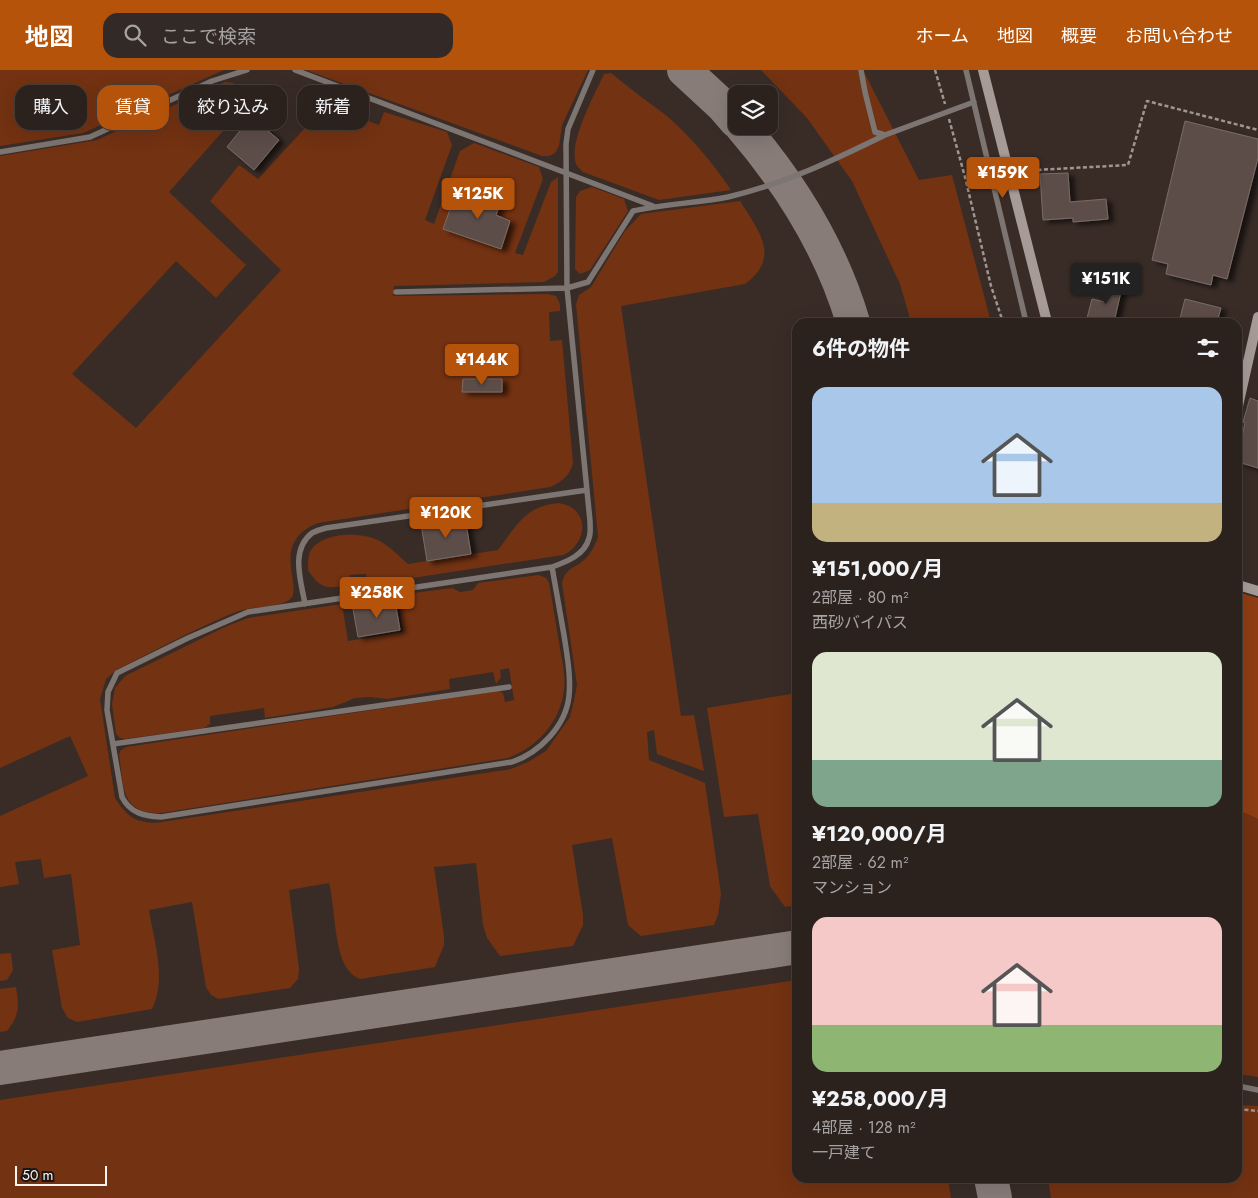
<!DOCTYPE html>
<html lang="ja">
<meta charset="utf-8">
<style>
:root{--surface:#2b211d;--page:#332926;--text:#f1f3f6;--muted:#a6a3a4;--line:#473e3b;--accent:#b45309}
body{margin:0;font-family:Jost,"Noto Sans JP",sans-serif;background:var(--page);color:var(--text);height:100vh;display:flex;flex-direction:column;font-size:19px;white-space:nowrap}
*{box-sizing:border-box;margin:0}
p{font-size:16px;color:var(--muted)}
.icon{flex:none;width:28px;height:28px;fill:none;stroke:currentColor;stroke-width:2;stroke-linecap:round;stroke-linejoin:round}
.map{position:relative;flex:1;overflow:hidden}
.side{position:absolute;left:792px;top:248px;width:450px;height:865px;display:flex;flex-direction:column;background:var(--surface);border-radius:15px;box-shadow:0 5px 20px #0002,0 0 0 1px var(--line)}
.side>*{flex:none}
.hud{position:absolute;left:15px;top:15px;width:475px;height:45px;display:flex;gap:10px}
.controls{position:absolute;left:728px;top:15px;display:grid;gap:10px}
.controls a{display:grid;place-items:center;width:50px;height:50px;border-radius:10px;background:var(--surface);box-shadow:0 5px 20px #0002,0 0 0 1px var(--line);font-size:25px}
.scale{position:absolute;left:15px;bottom:12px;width:92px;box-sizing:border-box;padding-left:5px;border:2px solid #fcf3ef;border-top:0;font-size:14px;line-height:18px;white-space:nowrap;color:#fcf3ef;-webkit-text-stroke:4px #1c1614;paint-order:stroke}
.price{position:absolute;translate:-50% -42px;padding:0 11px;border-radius:5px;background:var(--accent);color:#fff;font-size:16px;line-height:32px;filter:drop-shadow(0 1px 2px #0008)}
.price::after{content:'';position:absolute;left:50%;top:30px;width:15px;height:11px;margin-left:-8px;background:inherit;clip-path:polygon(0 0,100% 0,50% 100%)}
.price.current{background:#222;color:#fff}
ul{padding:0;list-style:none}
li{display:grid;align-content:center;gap:10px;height:265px;padding:0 20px}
li span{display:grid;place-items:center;height:155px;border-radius:15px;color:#555}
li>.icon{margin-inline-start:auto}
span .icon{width:90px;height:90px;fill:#fffc;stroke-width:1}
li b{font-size:21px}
h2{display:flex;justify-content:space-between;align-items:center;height:60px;padding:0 20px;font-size:21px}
.chip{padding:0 18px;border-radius:15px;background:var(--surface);box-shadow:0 5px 20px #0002,0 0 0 1px var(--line);font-size:18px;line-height:45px}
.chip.current{background:var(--accent);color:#fff}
header{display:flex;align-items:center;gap:30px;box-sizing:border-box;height:70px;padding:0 25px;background:var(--accent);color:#fff}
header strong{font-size:24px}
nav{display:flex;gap:28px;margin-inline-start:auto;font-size:18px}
.search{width:350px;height:45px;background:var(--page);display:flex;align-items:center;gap:12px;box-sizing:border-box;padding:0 18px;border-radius:15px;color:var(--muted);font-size:19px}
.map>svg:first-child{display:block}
.green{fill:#733212}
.forest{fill:#903d12}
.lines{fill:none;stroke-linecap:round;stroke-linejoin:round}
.taxiway{stroke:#887c78;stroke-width:34}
.building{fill:#5d4e49;stroke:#7a6b65;filter:url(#shadow)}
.path{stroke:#a09691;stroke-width:2.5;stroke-dasharray:4 2.5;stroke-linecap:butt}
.lane{stroke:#7c7572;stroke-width:5.5}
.secondary{stroke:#a69b97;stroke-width:10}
</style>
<header>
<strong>地図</strong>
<div class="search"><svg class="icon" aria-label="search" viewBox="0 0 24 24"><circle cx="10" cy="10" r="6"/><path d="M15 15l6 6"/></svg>ここで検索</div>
<nav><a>ホーム</a><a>地図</a><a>概要</a><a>お問い合わせ</a></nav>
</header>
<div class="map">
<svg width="1258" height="1128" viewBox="0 0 1258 1128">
<defs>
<filter id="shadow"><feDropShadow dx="5.5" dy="3" stdDeviation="2.5" flood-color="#0009"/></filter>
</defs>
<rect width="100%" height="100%" fill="#392c27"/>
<!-- green -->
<path class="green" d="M 0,0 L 224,0 L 83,63 L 0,76 Z
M 306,0 L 588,0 L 562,55 L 559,76 L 555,83 L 549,86 L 542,86 Z
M 761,0 L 863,0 L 919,110 L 952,105 L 991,252 L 911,252 L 900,214 L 852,111 L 807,48 Z
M 611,3 C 629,18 648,32 667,46 C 691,67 713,93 731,120 L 659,130 L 583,102 C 581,100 579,98 577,96 C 566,76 595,24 604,4 Z
M 225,12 L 233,13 L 246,25 L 246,35 L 169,122 L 246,195 L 216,228 L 176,191 L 72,304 L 136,358 L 281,200 L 210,131 L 239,95 L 258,109 L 326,35 L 379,55 L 384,42 L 447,62 L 452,75 L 425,150 L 434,154 L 460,81 L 474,73 L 539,97 L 543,109 L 515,183 L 523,185 L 551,112 L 558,107 L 558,202 L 555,206 L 544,212 L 394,216 L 393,226 L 548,224 L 556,226 L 560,234 L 560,241 L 549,242 L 550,271 L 562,270 L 573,393 C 570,406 561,412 550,417 L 318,453 C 267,473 306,519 289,530 C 278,537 260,536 248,539 C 241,540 233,543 226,546 C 189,562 152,582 116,600 L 106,609 L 100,629 L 115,728 C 127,746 134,752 155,753 L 511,699 L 528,692 L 546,681 L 570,647 L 574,631 L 577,615 L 562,513 C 566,496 576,499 586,488 C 592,482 595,475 598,467 L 576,234 L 579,225 L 591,217 L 625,161 L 641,144 L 740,131 C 758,160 782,187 745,214 L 621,236 L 681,646 L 694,645 L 704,701 L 657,684 L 654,660 L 647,662 L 649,690 L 705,713 L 721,824 L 718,845 L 714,855 L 641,866 L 628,855 L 612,768 L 572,775 L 583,845 L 583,855 L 573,876 L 500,886 L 487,868 L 483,855 L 476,793 L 434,797 L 444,866 L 444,875 L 435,897 L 360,909 C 356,907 352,905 350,902 C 334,887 335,835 329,813 L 289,820 L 299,899 L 298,909 L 290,918 L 219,929 L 211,925 L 206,917 L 192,832 L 149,840 C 154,872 167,909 152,939 L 77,952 L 68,948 L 62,938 L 52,880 L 80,875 L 71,804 L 44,808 L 41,789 L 15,792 L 19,814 L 0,817 L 0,746 L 88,706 L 70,666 L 0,698 L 0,86 L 97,70 Z
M 592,117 L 624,129 L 628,141 L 590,200 L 580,204 L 575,199 L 576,127 L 580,121 Z
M 559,433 C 563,434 568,435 571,437 C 591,450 582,477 563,485 L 367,515 L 366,504 L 350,505 L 350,515 C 327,518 322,521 308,500 C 308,495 308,489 309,484 C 318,461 362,461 380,471 C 390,477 399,486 408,494 L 498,480 C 517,455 525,436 559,433 Z
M 539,505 L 546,508 L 549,513 C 553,534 556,556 560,578 C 562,591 566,606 564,620 C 560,653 537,677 508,688 L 161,743 C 120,744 124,716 119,685 L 120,681 L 126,677 L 499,621 L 503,623 L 505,632 L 514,630 L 509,598 L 500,600 L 501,607 L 496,614 L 493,602 L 449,609 L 450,619 L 387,629 L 370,627 L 355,628 L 333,637 L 265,648 L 264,638 L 210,646 L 210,654 L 204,658 L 125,669 L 120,668 L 116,664 L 112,634 L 115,618 L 125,606 L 225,557 L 248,548 L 342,534 L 348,571 L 403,562 L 398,525 L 452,518 L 460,522 L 473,520 L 478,513 Z
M 797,623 L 797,835 L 785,837 L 770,816 L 758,744 L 724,747 L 707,638 Z
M 1238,740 L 1258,749 L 1258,1007 L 1238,1004 Z
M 11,883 L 13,900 L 7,910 L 0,911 L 0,884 Z
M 797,910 L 798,1108 L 948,1108 L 951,1128 L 0,1128 L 0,1030 Z
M 16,917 C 19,937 20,944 7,961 L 0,962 L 0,919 Z
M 1238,1035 L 1258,1036 L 1258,1128 L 1051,1128 L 1048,1108 L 1238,1108 Z"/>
<!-- forest -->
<path class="forest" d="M 1238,522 L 1258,528 L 1258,749 L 1238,740 Z"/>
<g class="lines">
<!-- taxiway -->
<path class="taxiway" d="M 684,0 L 723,36 L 736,51
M 741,56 C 792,115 831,178 853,252
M 0,998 L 798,877
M 991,1108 L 995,1128"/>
</g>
<!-- building -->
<path class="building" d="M 251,47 L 279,70 L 254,100 L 227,77 Z
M 1185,51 L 1258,69 L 1258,88 L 1227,209 L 1213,205 L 1211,215 L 1166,204 L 1168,194 L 1152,190 Z
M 1068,103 L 1070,132 L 1106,129 L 1108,149 L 1073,152 L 1073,148 L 1043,150 L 1040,104 Z
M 491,122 L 494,129 L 497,131 L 499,137 L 496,145 L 510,151 L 501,179 L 443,159 L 454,128 L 469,134 L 472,125 L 477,123 L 483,125 Z
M 1110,210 L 1123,213 L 1114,252 L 1086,252 L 1092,229 L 1105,232 Z
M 1185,229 L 1221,238 L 1217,252 L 1179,252 Z
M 463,309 L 502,309 L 502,322 L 462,322 Z
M 1250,328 L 1258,331 L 1258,398 L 1238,392 L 1238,384 L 1245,353 L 1243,352 Z
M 465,447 L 471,484 L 427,491 L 421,454 Z
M 395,531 L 400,560 L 358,567 L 353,539 Z"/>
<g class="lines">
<!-- path -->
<path class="path" d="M 935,0 L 945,34
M 949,49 L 965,107 L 991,216 L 1003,252
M 1018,101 L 1128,95 L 1147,31 L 1258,60
M 1238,1039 L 1258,1041"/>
<!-- lane -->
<path class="lane" d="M 295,0 L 653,136
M 861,0 L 865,22 L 875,62 L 885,65 L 974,32
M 966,0 L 1026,252
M 0,82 L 90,67 L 212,11 L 247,0
M 396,222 L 567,218 L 588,212 L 633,141 C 664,134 697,133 728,127 C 784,114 834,90 885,65
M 552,497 C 556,519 560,542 564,565 C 567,585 571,606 569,626 C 566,656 539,683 512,692 L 161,747 C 144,746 130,743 122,727 L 107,640 L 108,622 L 117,603 L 188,568 L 248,542 L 552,497 C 566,492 585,485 589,468 C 591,463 590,456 590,451 L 567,218 L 566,74 L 568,59 L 593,0
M 305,534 C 301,511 290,480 312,463 C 316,461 322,459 326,458 L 587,420
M 113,674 C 245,656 377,635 509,617
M 1238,1016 L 1258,1020"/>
<!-- secondary -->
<path class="secondary" d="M 983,0 L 1047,252
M 1238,336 L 1258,247
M 1238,515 L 1258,521"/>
</g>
</svg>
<div class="controls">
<a><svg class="icon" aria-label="layers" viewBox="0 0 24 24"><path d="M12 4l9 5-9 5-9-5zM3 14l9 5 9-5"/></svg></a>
</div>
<div class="scale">50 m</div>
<b class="price" style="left:1003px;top:129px">¥159K</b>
<b class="price" style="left:478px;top:150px">¥125K</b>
<b class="price current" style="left:1106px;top:235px">¥151K</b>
<b class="price" style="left:482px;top:316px">¥144K</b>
<b class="price" style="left:446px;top:469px">¥120K</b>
<b class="price" style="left:377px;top:549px">¥258K</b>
<div class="hud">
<a class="chip">購入</a>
<a class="chip current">賃貸</a>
<a class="chip">絞り込み</a>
<a class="chip">新着</a>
</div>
<section class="side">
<h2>6件の物件<svg class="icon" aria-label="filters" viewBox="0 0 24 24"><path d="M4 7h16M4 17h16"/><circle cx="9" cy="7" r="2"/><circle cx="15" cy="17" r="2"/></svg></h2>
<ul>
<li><span style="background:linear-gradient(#a9c7e8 75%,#c2b280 0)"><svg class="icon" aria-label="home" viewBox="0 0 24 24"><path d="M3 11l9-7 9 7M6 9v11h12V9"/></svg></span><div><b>¥151,000/月</b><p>2部屋 · 80 m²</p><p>西砂バイパス</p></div></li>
<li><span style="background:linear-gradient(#dfe7d0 70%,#7fa58c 0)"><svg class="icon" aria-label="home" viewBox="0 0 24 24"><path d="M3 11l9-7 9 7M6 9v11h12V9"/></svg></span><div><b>¥120,000/月</b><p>2部屋 · 62 m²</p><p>マンション</p></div></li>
<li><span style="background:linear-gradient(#f6c9c9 70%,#8fb573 0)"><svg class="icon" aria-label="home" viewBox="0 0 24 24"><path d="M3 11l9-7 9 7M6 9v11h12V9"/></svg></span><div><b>¥258,000/月</b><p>4部屋 · 128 m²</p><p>一戸建て</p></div></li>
</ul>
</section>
</div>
